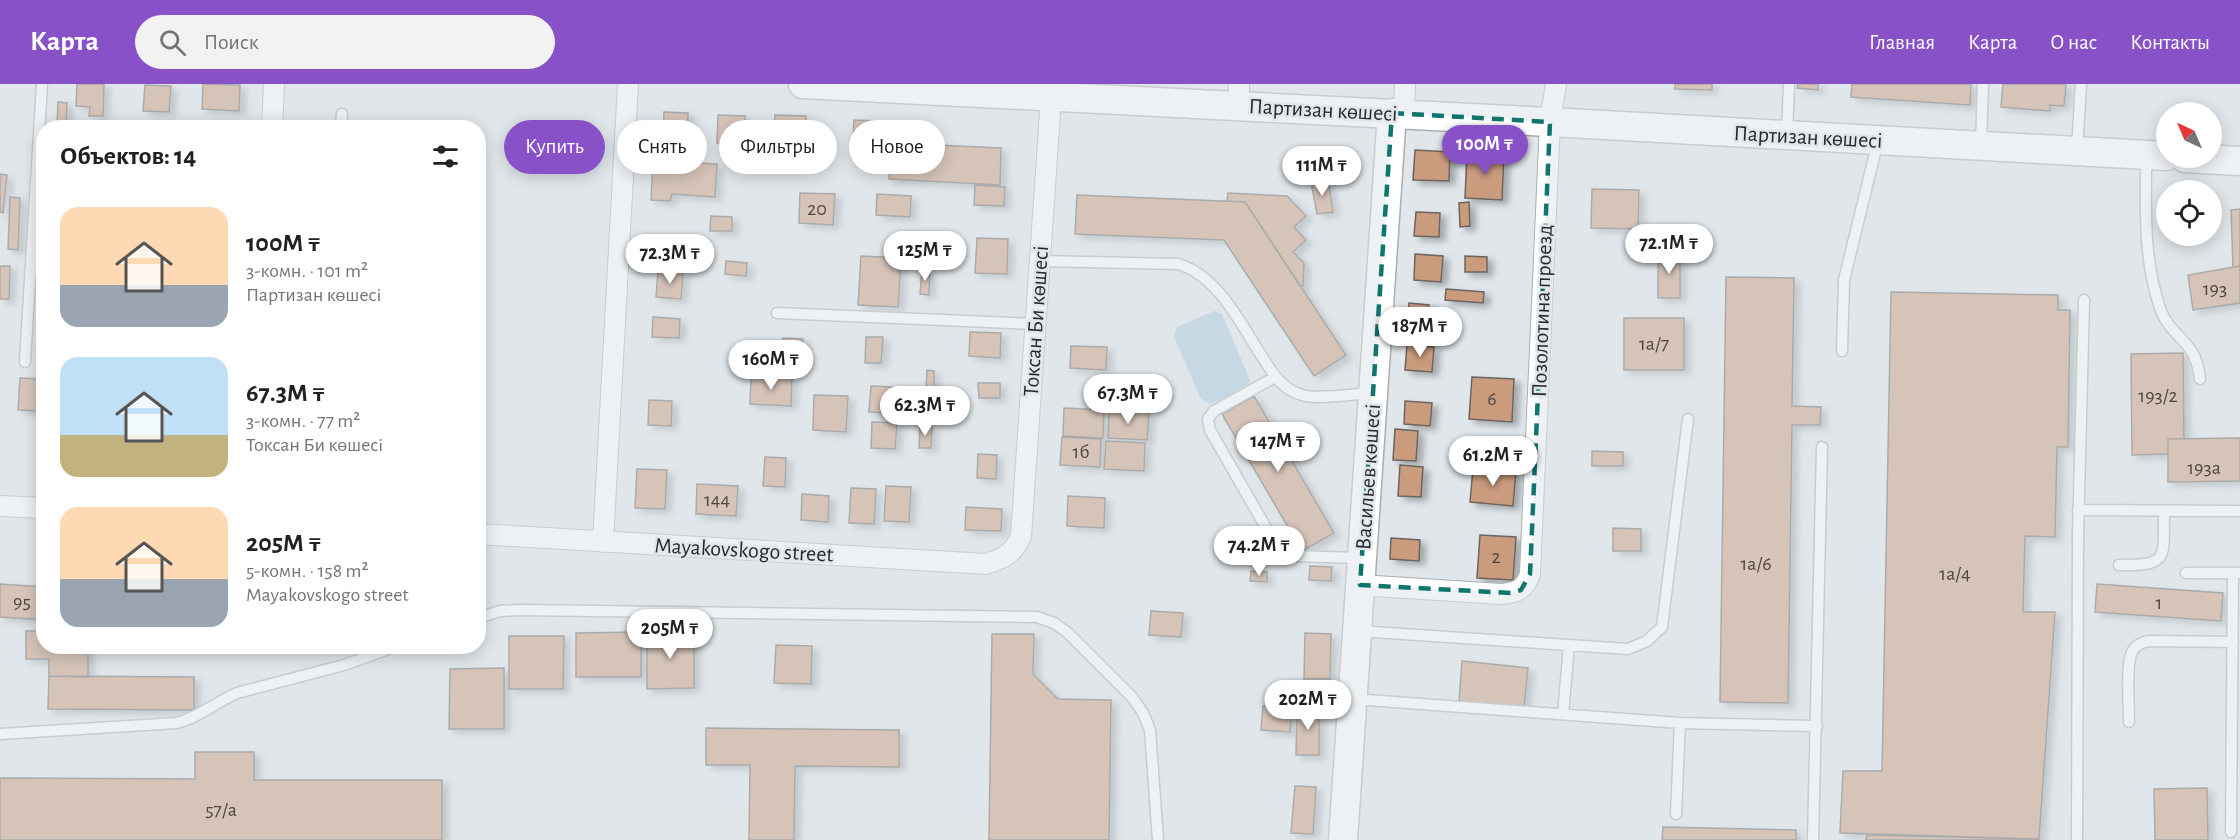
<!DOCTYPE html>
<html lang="ru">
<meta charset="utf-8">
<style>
:root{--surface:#fff;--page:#f2f2f2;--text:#202124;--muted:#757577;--accent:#8851c8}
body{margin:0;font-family:"Alegreya Sans",sans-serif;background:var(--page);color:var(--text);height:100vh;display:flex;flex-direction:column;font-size:22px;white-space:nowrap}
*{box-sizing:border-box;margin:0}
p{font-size:20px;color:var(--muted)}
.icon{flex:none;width:33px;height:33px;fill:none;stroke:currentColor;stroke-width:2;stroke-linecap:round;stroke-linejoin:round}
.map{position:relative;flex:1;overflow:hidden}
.details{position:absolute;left:36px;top:36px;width:450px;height:534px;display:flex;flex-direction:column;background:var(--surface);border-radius:24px;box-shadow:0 3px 15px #0003}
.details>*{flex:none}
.banner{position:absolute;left:504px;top:36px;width:570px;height:54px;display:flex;gap:12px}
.needle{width:39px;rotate:316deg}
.fabs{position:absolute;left:2156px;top:18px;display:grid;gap:12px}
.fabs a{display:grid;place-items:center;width:66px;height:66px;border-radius:50%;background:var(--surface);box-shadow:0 3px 15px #0003;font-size:30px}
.price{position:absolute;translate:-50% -51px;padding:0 14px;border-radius:21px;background:#fff;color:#222;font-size:20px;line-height:39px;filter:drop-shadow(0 2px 3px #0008)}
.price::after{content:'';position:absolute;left:50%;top:36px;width:18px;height:14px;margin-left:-9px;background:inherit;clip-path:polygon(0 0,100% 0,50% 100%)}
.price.active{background:var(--accent);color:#fff}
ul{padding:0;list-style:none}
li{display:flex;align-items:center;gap:18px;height:150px;padding:0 24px}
li span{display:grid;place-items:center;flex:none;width:168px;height:120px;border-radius:18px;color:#555}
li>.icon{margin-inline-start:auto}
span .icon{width:72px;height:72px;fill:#fffc;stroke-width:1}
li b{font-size:26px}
h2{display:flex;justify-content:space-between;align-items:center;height:72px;padding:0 24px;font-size:26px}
.pill{padding:0 21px;border-radius:27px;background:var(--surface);box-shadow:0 3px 15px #0003;font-size:21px;line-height:54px}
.pill.active{background:var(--accent);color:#fff}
header{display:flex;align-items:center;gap:36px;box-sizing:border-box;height:84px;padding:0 30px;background:var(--accent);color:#fff}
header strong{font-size:28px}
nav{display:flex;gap:33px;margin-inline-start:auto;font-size:21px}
.search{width:420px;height:54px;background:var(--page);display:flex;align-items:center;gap:15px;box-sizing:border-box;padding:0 21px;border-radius:33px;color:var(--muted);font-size:22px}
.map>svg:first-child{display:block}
.green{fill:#a8c8e0}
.building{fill:#cb9b7e;stroke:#6a6561;stroke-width:1.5;filter:url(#shadow)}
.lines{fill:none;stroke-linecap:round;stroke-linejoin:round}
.lane-casing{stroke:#a9aeb3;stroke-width:13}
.street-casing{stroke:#a9aeb3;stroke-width:22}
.secondary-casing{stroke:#a9aeb3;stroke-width:31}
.lane{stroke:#fff;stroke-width:10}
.street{stroke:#fff;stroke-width:20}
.secondary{stroke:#fff;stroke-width:28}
.marked{fill:none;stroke:#0f766e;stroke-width:4.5;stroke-dasharray:12 8;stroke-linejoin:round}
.labels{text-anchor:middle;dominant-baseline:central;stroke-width:5;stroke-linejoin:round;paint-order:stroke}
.number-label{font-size:20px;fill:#504640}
.street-label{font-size:22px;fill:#272a2b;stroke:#e0e6ea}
</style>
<header>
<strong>Карта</strong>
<div class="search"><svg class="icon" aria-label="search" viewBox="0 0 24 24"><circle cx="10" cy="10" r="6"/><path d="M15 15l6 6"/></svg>Поиск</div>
<nav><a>Главная</a><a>Карта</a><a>О нас</a><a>Контакты</a></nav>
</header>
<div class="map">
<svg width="2240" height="756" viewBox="0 0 2240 756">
<defs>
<filter id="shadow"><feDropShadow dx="6" dy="4" stdDeviation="3" flood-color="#0004"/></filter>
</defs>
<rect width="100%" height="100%" fill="#e0e6ea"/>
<!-- green -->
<path class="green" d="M 1214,227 L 1222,230 L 1250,296 L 1247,305 L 1210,320 L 1201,315 L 1174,253 L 1177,243 Z"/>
<!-- building -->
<path class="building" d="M 77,0 L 104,0 L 103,32 L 89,32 L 90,23 L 76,22 Z
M 203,0 L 240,1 L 239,27 L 202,25 Z
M 1675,0 L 1712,0 L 1712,6 L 1675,5 Z
M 1798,0 L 1818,0 L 1818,6 L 1797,4 Z
M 1852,0 L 1971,0 L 1970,21 L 1851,13 Z
M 2003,0 L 2066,0 L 2064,22 L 2050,21 L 2050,27 L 2001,23 Z
M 145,1 L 171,2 L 169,28 L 143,27 Z
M 58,18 L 67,19 L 66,43 L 57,42 Z
M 664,28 L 688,29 L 687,57 L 663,55 Z
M 718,31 L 745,32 L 743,60 L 717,59 Z
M 775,31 L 806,32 L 805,66 L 773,64 Z
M 854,36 L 880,37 L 878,75 L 852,74 Z
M 891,59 L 1001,64 L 1000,101 L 889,95 Z
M 1415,66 L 1450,68 L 1449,97 L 1413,96 Z
M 1467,68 L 1504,69 L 1502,116 L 1465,114 Z
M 653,77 L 717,80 L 715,113 L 672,110 L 670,117 L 651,116 Z
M 0,90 L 7,91 L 3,129 L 0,128 Z
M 1328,96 L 1333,128 L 1317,130 L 1311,98 Z
M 975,101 L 1005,103 L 1004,122 L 974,121 Z
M 1592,105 L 1639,106 L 1638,145 L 1591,144 Z
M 800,109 L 835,110 L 833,141 L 799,139 Z
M 1228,109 L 1287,112 L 1306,132 L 1294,143 L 1306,156 L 1293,168 L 1304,179 L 1303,202 L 1300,202 L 1245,118 L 1227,117 Z
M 877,110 L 911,112 L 910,133 L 876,131 Z
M 1077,111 L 1245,118 L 1346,271 L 1314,292 L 1224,156 L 1075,150 Z
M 10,113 L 20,114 L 18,166 L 8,165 Z
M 1469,118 L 1470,142 L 1460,143 L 1459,119 Z
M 2240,125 L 2240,184 L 2240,182 L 2233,183 L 2231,126 Z
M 1416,128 L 1440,129 L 1439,153 L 1414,152 Z
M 711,132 L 732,133 L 732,147 L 710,147 Z
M 977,154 L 1008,155 L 1007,190 L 975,189 Z
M 1658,168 L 1680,168 L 1680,214 L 1658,214 Z
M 1415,170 L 1443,172 L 1441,198 L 1414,196 Z
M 861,172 L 901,174 L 898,223 L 858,221 Z
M 1465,172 L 1487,173 L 1487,188 L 1465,188 Z
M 726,177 L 747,179 L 746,192 L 725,190 Z
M 0,182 L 10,182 L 9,215 L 0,215 Z
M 2240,182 L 2240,219 L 2193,226 L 2188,191 Z
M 922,184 L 930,185 L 929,211 L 920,210 Z
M 658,187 L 683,188 L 681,215 L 656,213 Z
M 1726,193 L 1794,194 L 1792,322 L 1821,323 L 1820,341 L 1792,341 L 1788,619 L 1720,618 Z
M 1446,205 L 1484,208 L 1483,219 L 1445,216 Z
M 1891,208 L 2058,211 L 2058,226 L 2070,226 L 2068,363 L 2057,363 L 2055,453 L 2025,452 L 2023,528 L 2055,528 L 2039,755 L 1840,749 L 1843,687 L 1882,687 Z
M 41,212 L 44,212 L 44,264 L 38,263 Z
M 1409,219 L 1429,221 L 1427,247 L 1407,246 Z
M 653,233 L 680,235 L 679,254 L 652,253 Z
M 1624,234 L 1684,234 L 1684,286 L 1624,286 Z
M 970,248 L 1001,249 L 1000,274 L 969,272 Z
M 866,253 L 883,253 L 881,279 L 865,279 Z
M 783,254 L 803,255 L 802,278 L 782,277 Z
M 1407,261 L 1434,263 L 1432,288 L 1405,286 Z
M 1071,262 L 1107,263 L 1106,286 L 1070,284 Z
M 2183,269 L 2184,355 L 2168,355 L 2168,370 L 2132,371 L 2131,270 Z
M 927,286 L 934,287 L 934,303 L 926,303 Z
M 751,293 L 792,294 L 791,322 L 750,320 Z
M 1472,293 L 1514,295 L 1512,338 L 1469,335 Z
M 20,294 L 38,295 L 36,327 L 18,326 Z
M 978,299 L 1000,299 L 1000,314 L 979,314 Z
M 871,302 L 892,303 L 891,329 L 869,328 Z
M 814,311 L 848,312 L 846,348 L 813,346 Z
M 1254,312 L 1334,449 L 1302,467 L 1222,330 Z
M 923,315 L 932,315 L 932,331 L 922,330 Z
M 649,316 L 672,317 L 671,342 L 648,341 Z
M 1405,317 L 1432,319 L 1430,342 L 1404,340 Z
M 1064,324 L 1104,326 L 1103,354 L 1063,352 Z
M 1109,327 L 1149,329 L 1147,356 L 1108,354 Z
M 872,338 L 897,339 L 895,365 L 871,364 Z
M 920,341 L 932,342 L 931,364 L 919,364 Z
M 1395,345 L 1418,347 L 1416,377 L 1393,376 Z
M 1062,353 L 1101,355 L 1100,383 L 1060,381 Z
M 2240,354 L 2240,397 L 2168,398 L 2168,355 Z
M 1106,357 L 1145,359 L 1144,387 L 1104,385 Z
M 1592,367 L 1623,368 L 1623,382 L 1592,382 Z
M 978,370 L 997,371 L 996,395 L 977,394 Z
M 765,373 L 786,374 L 785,403 L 763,402 Z
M 1400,381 L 1423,383 L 1421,413 L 1398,412 Z
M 1473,384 L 1516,388 L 1513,422 L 1470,418 Z
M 637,385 L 667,386 L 665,425 L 635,424 Z
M 697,400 L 738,402 L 736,432 L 696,430 Z
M 886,402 L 911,403 L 909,438 L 884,437 Z
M 851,404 L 876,405 L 874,440 L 849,439 Z
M 802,410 L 829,412 L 828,438 L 801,436 Z
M 1068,412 L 1105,414 L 1104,444 L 1067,442 Z
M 966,423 L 1002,425 L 1001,447 L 965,446 Z
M 1613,444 L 1641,445 L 1641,467 L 1613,467 Z
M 1480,451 L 1516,453 L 1513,496 L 1477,494 Z
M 1391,454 L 1420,456 L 1419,477 L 1390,475 Z
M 1310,482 L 1332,483 L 1331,497 L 1309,496 Z
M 1251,487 L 1267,488 L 1267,498 L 1250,497 Z
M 0,500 L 44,503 L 44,536 L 0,533 Z
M 2097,500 L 2223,509 L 2221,537 L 2095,528 Z
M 1151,527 L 1183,529 L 1181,553 L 1149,551 Z
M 26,547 L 44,547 L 44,562 L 88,562 L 88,593 L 49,592 L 49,575 L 26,575 Z
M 641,548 L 641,593 L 576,593 L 576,549 Z
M 647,548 L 694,548 L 694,604 L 647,605 Z
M 1305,549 L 1331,550 L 1330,595 L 1304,595 Z
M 992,550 L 1034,550 L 1033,590 L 1058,615 L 1111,616 L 1109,756 L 989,756 Z
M 509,552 L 564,552 L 563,605 L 509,605 Z
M 776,561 L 812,562 L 811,600 L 774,599 Z
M 1462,577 L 1528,584 L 1524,623 L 1459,617 Z
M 504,584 L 504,645 L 449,645 L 450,585 Z
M 49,592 L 194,593 L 194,626 L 48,625 Z
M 1263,622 L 1292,624 L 1290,648 L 1261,646 Z
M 1297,623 L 1319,623 L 1319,671 L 1296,671 Z
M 706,644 L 899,646 L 899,683 L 795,682 L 794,756 L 749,756 L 750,681 L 706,681 Z
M 195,668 L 254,668 L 254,696 L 442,696 L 442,756 L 0,756 L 0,694 L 195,695 Z
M 1295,702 L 1316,703 L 1313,750 L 1291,749 Z
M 2207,704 L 2208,756 L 2155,756 L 2154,705 Z
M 1663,743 L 1796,746 L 1796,756 L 1662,756 Z
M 1867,751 L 2039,755 L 2039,756 L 1866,756 Z"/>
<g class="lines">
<!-- lane casing -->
<g class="lane-casing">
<path id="lane" d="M 341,44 L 342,30
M 1787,51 L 1789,0
M 1981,61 L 1983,0
M 2077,66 L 2081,0
M 2146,73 C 2146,125 2143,174 2160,224 C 2171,256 2196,254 2200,295
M 1040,177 L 1178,180 C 1219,192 1241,241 1263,274 C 1272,289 1283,306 1302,311 C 1317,316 1353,310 1371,309
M 30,188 L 44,188
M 777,229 L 1035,240
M 1842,267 L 1844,196 L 1878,57
M 25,278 L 42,0
M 1275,293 L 1214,327 L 1208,335 L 1210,346 L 1273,456 L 1284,469 L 1290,472 L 1360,474
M 2078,426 L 2240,427
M 2119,481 C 2171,482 2163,473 2164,427
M 2186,489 L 2240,489
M 478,534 L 500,527 L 520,526 L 1037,533 L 1054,539 L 1068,549 L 1132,613 L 1143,629 L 1150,646 L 1158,756
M 1358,547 L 1628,565 L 1647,557 L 1662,543 L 1688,335
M 1353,615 L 1680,639 L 1817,642
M 1563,630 L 1569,562
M 2129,638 C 2129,621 2126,585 2131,571 C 2133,563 2140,559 2148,557 L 2233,558
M 0,650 L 177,639 C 200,633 216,618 237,609 L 344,581 L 397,562
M 1676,730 L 1680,639
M 2231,748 L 2233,489
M 1813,756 L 1822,363
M 2077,756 L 2078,452 L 2084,216"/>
</g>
<!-- street casing -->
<g class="street-casing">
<path id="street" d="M 1239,22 L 1239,0
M 1404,30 L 1405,0
M 272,44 L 274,0
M 0,422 L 44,424
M 478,450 L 986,480 C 1003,475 1014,469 1021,452 L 1052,0
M 603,458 L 628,0
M 1360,501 L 1501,510 C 1517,509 1525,505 1530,490 L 1550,38 L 1556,0"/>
</g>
<!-- secondary casing -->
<g class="secondary-casing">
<path id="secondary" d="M 803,0 L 1550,38 L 2166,72
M 2185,74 L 2240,77
M 1343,756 L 1392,29"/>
</g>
<!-- lane -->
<use href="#lane" class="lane"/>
<!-- street -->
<use href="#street" class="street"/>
<!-- secondary -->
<use href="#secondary" class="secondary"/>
</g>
<!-- marked area -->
<path d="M0 0H2240V756H0ZM 1392,29 L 1550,38 L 1530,490 L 1521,506 L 1511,509 L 1360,501 Z" fill="#e0e6ea" fill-opacity=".55" fill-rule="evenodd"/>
<path class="marked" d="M 1392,29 L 1550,38 L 1530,490 L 1521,506 L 1511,509 L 1360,501 Z"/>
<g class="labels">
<!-- number labels -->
<g class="number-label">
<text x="817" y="125">20</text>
<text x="2215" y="205">193</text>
<text x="1654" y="260">1а/7</text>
<text x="2158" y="312">193/2</text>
<text x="1492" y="315">6</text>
<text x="1081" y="368">1б</text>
<text x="2204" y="384">193а</text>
<text x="717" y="416">144</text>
<text x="1496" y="473">2</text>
<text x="1756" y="480">1а/6</text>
<text x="1955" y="490">1а/4</text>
<text x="22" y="518">95</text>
<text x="2159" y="519">1</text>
<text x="221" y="726">57/а</text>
</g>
<!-- street labels -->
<g class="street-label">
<text transform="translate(1323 26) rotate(3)">Партизан көшесі</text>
<text transform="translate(1808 53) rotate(3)">Партизан көшесі</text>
<text transform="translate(1542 227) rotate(-88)">Позолотина проезд</text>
<text transform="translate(1036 237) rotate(-86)">Токсан Би көшесі</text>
<text transform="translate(1368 393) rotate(-86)">Васильев көшесі</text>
<text transform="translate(744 466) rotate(3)">Mayakovskogo street</text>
</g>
</g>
</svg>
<div class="fabs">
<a><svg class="needle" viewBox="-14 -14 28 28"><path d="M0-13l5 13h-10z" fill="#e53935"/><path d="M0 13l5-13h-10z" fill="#757577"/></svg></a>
<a><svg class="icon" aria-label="locate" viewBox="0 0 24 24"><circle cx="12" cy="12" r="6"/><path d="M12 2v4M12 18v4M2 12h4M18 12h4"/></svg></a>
</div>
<b class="price active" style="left:1485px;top:92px">100M ₸</b>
<b class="price" style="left:1322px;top:113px">111M ₸</b>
<b class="price" style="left:1669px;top:191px">72.1M ₸</b>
<b class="price" style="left:925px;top:198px">125M ₸</b>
<b class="price" style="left:670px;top:201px">72.3M ₸</b>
<b class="price" style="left:1420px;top:274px">187M ₸</b>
<b class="price" style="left:771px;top:307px">160M ₸</b>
<b class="price" style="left:1128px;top:341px">67.3M ₸</b>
<b class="price" style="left:925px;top:353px">62.3M ₸</b>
<b class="price" style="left:1278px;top:389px">147M ₸</b>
<b class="price" style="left:1493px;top:403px">61.2M ₸</b>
<b class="price" style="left:1259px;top:493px">74.2M ₸</b>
<b class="price" style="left:670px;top:576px">205M ₸</b>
<b class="price" style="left:1308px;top:647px">202M ₸</b>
<div class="banner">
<a class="pill active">Купить</a>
<a class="pill">Снять</a>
<a class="pill">Фильтры</a>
<a class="pill">Новое</a>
</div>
<section class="details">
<h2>Объектов: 14<svg class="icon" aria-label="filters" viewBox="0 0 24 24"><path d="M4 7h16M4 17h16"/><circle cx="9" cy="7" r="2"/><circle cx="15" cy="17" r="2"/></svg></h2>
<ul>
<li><span style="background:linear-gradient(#ffd9b3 65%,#9aa5b1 0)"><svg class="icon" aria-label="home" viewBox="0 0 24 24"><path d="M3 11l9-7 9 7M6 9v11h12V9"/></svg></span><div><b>100M ₸</b><p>3-комн. · 101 m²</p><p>Партизан көшесі</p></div></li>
<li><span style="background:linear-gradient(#bfe0f5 65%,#c2b280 0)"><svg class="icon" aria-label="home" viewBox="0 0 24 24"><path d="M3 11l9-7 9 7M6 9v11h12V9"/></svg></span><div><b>67.3M ₸</b><p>3-комн. · 77 m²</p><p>Токсан Би көшесі</p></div></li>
<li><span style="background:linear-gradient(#ffd9b3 60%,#9aa5b1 0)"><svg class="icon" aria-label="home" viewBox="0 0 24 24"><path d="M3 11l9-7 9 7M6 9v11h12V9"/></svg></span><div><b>205M ₸</b><p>5-комн. · 158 m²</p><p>Mayakovskogo street</p></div></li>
</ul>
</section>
</div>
